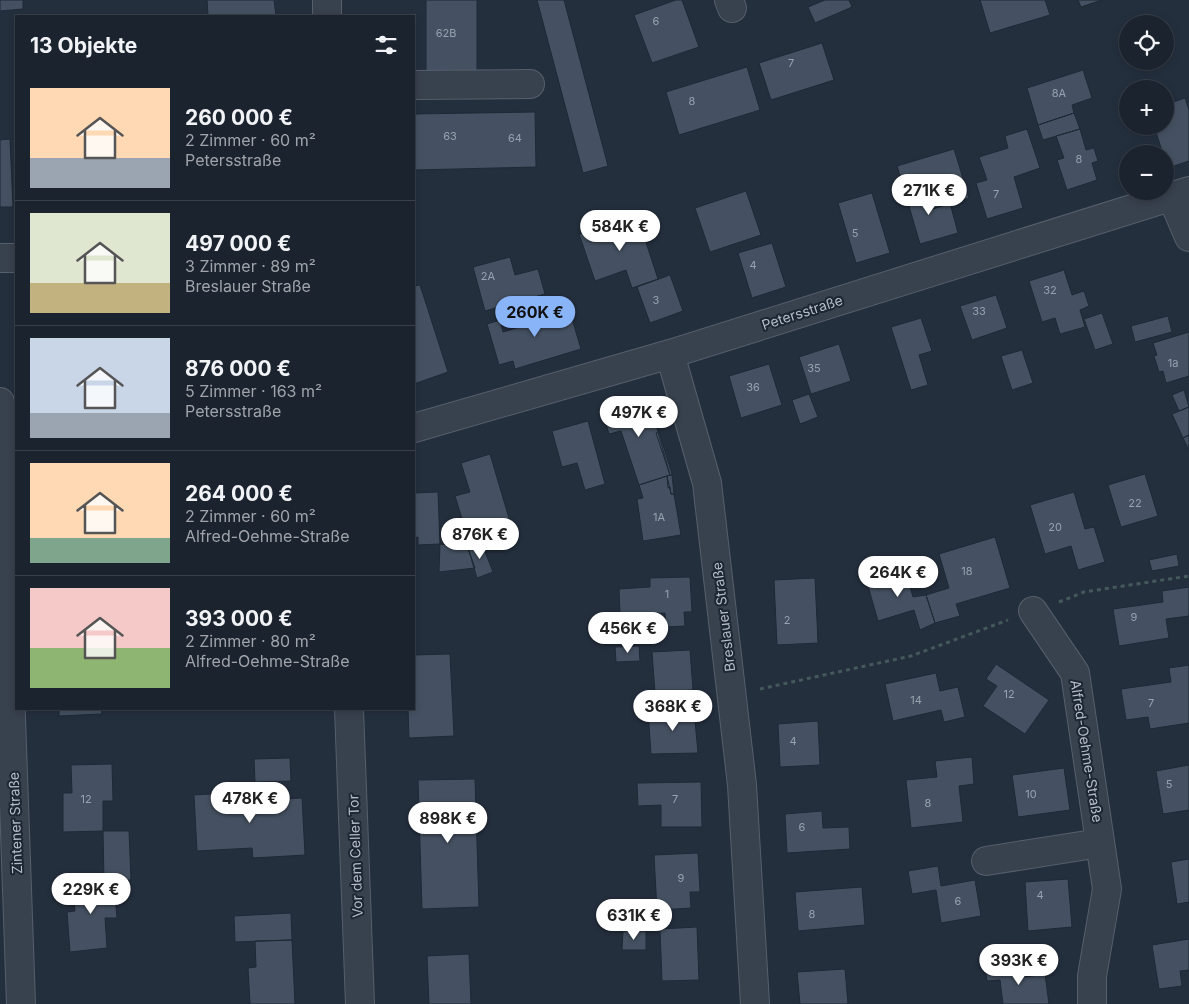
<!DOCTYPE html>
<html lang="de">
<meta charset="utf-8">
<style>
:root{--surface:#1b232e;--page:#242b36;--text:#f1f3f6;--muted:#a0a4aa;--line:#39404a;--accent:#8ab4f8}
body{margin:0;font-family:Inter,sans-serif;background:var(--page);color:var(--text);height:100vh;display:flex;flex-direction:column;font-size:19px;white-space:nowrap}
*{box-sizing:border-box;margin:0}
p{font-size:16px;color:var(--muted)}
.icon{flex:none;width:28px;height:28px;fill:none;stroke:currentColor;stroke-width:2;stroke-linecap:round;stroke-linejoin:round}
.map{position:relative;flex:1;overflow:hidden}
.details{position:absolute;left:15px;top:15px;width:400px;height:695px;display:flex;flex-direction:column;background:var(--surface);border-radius:0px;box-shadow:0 2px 8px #0003,0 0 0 1px var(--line)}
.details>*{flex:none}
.fabs{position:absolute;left:1119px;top:15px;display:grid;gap:10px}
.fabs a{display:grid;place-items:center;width:55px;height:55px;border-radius:50%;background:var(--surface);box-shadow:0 2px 8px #0003,0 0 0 1px var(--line);font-size:25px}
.price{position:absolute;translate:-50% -42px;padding:0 11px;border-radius:18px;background:#fff;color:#222;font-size:16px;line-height:32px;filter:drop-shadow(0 1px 2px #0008)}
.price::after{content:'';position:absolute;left:50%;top:30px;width:15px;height:11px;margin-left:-8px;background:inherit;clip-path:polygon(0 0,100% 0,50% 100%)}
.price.active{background:var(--accent);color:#111}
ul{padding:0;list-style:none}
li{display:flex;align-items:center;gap:15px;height:125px;padding:0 15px}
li+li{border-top:1px solid var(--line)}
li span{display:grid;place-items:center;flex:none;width:140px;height:100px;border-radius:0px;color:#555}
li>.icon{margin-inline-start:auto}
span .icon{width:60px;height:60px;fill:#fffc;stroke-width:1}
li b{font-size:21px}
h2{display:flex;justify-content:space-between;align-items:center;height:60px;padding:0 15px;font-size:21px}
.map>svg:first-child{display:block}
.building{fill:#455162;stroke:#1f2835}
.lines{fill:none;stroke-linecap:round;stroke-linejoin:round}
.minor-casing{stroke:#565f6c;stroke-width:30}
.path{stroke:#44595c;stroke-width:3;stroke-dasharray:4 4;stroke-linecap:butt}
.minor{stroke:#38414e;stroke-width:28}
.labels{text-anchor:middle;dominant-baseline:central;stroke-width:4;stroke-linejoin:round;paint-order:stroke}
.number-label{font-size:11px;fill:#98a1af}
.street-label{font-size:14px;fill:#b4bcc9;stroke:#1d2633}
</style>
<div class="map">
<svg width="1189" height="1004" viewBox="0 0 1189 1004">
<rect width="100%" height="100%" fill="#242f3e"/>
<!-- building -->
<path class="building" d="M 0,0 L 23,0 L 23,9 L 0,11 Z
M 207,0 L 274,0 L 276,16 L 208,16 Z
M 426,0 L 477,0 L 477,73 L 426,73 Z
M 537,0 L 564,0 L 608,166 L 583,173 Z
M 676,0 L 682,0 L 699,47 L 652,63 L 634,15 Z
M 825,0 L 849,0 L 852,7 L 815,23 L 808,7 Z
M 980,0 L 1045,0 L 1050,15 L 990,33 Z
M 1078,0 L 1102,0 L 1081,7 Z
M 822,43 L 834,80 L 771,100 L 759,63 Z
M 747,67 L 760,110 L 679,135 L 666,92 Z
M 1083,70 L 1092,98 L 1072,105 L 1074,113 L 1038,125 L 1027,88 Z
M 1185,98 L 1189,110 L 1189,161 L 1168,168 L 1165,154 L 1163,154 L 1154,126 L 1165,126 L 1165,105 Z
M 535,112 L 536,167 L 414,170 L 414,114 Z
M 1074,113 L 1080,129 L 1043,140 L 1038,125 Z
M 1027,129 L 1040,168 L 1014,177 L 1023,208 L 987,219 L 976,183 L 987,180 L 979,157 L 1008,148 L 1005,136 Z
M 1080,129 L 1086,150 L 1094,148 L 1098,161 L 1092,163 L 1097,180 L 1067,190 L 1057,160 L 1064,158 L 1056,136 Z
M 10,139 L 13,207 L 0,207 L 0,140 Z
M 954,149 L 969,198 L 926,211 L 916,178 L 902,182 L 897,166 Z
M 916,178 L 926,211 L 950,203 L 958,233 L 920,244 L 902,182 Z
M 746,191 L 761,235 L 710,252 L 695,208 Z
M 872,193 L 890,253 L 856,263 L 838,203 Z
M 637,215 L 658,279 L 632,288 L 626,270 L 595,281 L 579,234 Z
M 772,243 L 786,287 L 752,298 L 738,253 Z
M 510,257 L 515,275 L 538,269 L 545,294 L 485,311 L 473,267 Z
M 1064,270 L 1072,295 L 1084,291 L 1089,306 L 1080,310 L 1085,327 L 1060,334 L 1055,318 L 1042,322 L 1029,281 Z
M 670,275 L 683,311 L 650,323 L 637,287 Z
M 420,285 L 448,372 L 414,384 L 414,286 Z
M 996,295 L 1007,328 L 972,340 L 960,306 Z
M 541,300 L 546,319 L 570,312 L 581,349 L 515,369 L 513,361 L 499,365 L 487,324 L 500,320 L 503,332 L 526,325 L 520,307 Z
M 1102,313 L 1113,344 L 1095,350 L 1084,319 Z
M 1168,316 L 1172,332 L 1135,342 L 1131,326 Z
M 921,318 L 932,351 L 919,355 L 928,385 L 911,390 L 891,327 Z
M 1189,332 L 1189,376 L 1166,383 L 1163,371 L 1159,372 L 1154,356 L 1157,355 L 1153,343 Z
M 839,344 L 851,381 L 811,394 L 799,357 Z
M 1022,350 L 1033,383 L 1012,390 L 1001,356 Z
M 769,364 L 782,405 L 741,418 L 729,376 Z
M 1184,390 L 1189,407 L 1179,411 L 1172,395 Z
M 809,394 L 818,417 L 800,424 L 792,400 Z
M 648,396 L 670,475 L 639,485 L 621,431 L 609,434 L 602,411 Z
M 1189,407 L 1189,435 L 1183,438 L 1172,414 Z
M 588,421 L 605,484 L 585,490 L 577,463 L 562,467 L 552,431 Z
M 659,432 L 672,474 L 672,475 L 670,475 L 656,433 Z
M 1189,435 L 1189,448 L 1188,448 L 1183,438 Z
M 490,454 L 511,525 L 468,538 L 455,496 L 470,492 L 461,463 Z
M 1145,474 L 1158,516 L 1121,527 L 1108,485 Z
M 670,475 L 672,475 L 674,494 L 671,494 L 670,487 L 668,488 L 667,476 Z
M 667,476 L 671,494 L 674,494 L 681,535 L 643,541 L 637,499 L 643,498 L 639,485 Z
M 438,492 L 440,544 L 418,545 L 418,537 L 414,538 L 414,493 Z
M 1074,492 L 1085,529 L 1094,527 L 1105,562 L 1078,570 L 1071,546 L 1045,554 L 1030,505 Z
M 995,537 L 1010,588 L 956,604 L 960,616 L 935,623 L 926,595 L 949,588 L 939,554 Z
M 474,542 L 484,549 L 493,572 L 477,578 L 468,548 Z
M 440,544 L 468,548 L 475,568 L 439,572 Z
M 1177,554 L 1179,566 L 1152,571 L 1149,560 Z
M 905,568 L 913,597 L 926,595 L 935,623 L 920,630 L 914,610 L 878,621 L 866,579 Z
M 690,577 L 692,612 L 684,612 L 685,626 L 666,627 L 665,613 L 620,615 L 619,589 L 650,587 L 650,578 Z
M 815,578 L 818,643 L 777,645 L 774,580 Z
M 1189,587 L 1189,616 L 1166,619 L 1169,638 L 1119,646 L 1113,609 L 1163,602 L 1162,591 Z
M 639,646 L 640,661 L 616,662 L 615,647 Z
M 690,650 L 693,690 L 655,693 L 652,652 Z
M 450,654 L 454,736 L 409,738 L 408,709 L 414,709 L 414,655 Z
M 996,664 L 1049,700 L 1025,734 L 983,706 L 997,686 L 986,679 Z
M 1189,665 L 1189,723 L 1150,729 L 1148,717 L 1126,720 L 1121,689 L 1171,682 L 1169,668 Z
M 936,673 L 940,691 L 958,687 L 965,717 L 944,722 L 941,710 L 893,721 L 885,684 Z
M 59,709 L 101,709 L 102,714 L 59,716 Z
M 694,710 L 698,753 L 651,754 L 648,711 Z
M 818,721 L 820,765 L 780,767 L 778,724 Z
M 972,757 L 974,784 L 959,786 L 963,822 L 911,828 L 906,780 L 937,777 L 935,761 Z
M 290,758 L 291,781 L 255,782 L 254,759 Z
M 112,764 L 113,801 L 103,801 L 103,831 L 63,832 L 63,793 L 72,793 L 71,765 Z
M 1189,765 L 1189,810 L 1163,814 L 1156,771 Z
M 1064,768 L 1070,810 L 1018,817 L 1012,775 Z
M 475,779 L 479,907 L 422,909 L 418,780 Z
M 701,782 L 702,827 L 661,827 L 661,805 L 638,806 L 637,783 Z
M 259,791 L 259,800 L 302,798 L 305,855 L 253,858 L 252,848 L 197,851 L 194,795 Z
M 822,811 L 823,828 L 849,827 L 850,849 L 787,853 L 785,814 Z
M 103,831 L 129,831 L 131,880 L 104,881 Z
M 698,853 L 700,892 L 690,892 L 691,908 L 657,910 L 654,855 Z
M 1189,859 L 1189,902 L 1177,904 L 1171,862 Z
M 938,866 L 941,886 L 975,880 L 981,916 L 941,923 L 936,890 L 912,894 L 908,871 Z
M 1068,879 L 1072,927 L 1028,931 L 1025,882 Z
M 104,881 L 114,881 L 117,918 L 105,918 L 107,948 L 70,952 L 67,912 L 75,911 L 72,884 Z
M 862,887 L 865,925 L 798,931 L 795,892 Z
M 291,913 L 292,940 L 235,942 L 234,916 Z
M 697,927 L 699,980 L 662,981 L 660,929 Z
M 623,931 L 646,931 L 646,950 L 622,950 Z
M 1189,939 L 1189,970 L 1180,971 L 1182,986 L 1159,989 L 1152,945 Z
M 292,940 L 295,1004 L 250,1004 L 248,968 L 256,967 L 255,941 Z
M 469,954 L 471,1004 L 429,1004 L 427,956 Z
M 1016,964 L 1018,978 L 1045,974 L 1049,1004 L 1003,1004 L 1000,980 L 987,981 L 985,968 Z
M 845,969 L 848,1004 L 800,1004 L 797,972 Z"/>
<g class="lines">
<!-- minor casing -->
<g class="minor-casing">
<path id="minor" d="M 327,0 L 327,16
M 729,0 L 732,8
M 414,85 L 530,84
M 1172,197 L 1189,237
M 0,258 L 16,258
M 670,354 L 707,483 L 742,785 L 755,1004
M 0,402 L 21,1004
M 414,428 L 670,354 L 1189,191
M 1033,611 L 1075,673 L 1107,889 L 1092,976 L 1092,1004
M 349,709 L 360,1004
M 986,861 L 1100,843"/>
</g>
<!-- path -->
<path class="path" d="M 1059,602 L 1084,592 L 1189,576
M 760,689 L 911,656 L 1008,620"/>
<!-- minor -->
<use href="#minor" class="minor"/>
</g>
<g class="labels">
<!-- number labels -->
<g class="number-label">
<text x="656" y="21">6</text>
<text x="446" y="33">62B</text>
<text x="791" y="63">7</text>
<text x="1059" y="93">8A</text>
<text x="692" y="101">8</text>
<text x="450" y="136">63</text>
<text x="515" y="138">64</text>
<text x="1079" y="159">8</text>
<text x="996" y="194">7</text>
<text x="855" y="233">5</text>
<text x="753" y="265">4</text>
<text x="488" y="276">2A</text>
<text x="1050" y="290">32</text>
<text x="656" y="300">3</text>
<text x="979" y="311">33</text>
<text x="1173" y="363">1a</text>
<text x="814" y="368">35</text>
<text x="753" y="387">36</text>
<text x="1135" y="503">22</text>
<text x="659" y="517">1A</text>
<text x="1055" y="527">20</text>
<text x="967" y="571">18</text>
<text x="667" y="594">1</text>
<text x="1134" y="617">9</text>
<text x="787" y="620">2</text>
<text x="1009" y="694">12</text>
<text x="916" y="700">14</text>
<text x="1151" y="703">7</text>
<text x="793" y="741">4</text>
<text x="1169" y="784">5</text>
<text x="1031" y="794">10</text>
<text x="86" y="799">12</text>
<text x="675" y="799">7</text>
<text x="928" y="803">8</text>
<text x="802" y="827">6</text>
<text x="681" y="878">9</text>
<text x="1040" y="895">4</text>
<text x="958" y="901">6</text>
<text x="812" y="914">8</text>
</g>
<!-- street labels -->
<g class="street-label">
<text transform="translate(802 312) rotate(-18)">Petersstraße</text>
<text transform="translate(723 617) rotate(-97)">Breslauer Straße</text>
<text transform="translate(1087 751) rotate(81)">Alfred-Oehme-Straße</text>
<text transform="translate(15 823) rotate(-92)">Zintener Straße</text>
<text transform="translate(355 856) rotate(-92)">Vor dem Celler Tor</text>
</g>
</g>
</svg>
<div class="fabs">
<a><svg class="icon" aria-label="locate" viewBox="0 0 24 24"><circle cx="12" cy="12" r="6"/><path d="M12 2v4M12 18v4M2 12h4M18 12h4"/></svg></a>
<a>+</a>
<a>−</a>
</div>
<b class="price" style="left:929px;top:216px">271K €</b>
<b class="price" style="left:620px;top:252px">584K €</b>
<b class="price active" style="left:535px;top:338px">260K €</b>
<b class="price" style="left:639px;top:438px">497K €</b>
<b class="price" style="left:480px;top:560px">876K €</b>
<b class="price" style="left:898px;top:598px">264K €</b>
<b class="price" style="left:628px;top:654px">456K €</b>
<b class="price" style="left:673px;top:732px">368K €</b>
<b class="price" style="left:250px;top:824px">478K €</b>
<b class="price" style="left:448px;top:844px">898K €</b>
<b class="price" style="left:91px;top:915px">229K €</b>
<b class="price" style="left:634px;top:941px">631K €</b>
<b class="price" style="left:1019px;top:986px">393K €</b>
<section class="details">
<h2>13 Objekte<svg class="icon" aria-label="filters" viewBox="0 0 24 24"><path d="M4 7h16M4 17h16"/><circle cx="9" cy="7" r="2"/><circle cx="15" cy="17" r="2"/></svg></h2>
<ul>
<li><span style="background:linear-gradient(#ffd9b3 70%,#9aa5b1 0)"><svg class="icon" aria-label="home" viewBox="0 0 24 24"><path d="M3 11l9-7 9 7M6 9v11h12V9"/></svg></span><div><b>260 000 €</b><p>2 Zimmer · 60 m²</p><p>Petersstraße</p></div></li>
<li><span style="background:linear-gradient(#dfe7d0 70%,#c2b280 0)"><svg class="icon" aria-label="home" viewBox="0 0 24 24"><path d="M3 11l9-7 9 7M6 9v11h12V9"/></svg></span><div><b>497 000 €</b><p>3 Zimmer · 89 m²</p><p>Breslauer Straße</p></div></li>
<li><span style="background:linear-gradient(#c9d6e8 75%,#9aa5b1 0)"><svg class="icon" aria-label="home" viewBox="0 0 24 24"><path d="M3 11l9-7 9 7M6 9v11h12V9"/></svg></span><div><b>876 000 €</b><p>5 Zimmer · 163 m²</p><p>Petersstraße</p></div></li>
<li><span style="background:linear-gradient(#ffd9b3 75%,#7fa58c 0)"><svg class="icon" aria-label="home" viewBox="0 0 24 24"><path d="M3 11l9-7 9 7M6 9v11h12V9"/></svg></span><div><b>264 000 €</b><p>2 Zimmer · 60 m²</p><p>Alfred-Oehme-Straße</p></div></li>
<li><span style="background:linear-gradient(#f6c9c9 60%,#8fb573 0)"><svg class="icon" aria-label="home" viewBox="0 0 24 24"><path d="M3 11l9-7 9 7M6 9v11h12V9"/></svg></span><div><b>393 000 €</b><p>2 Zimmer · 80 m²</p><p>Alfred-Oehme-Straße</p></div></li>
</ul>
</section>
</div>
